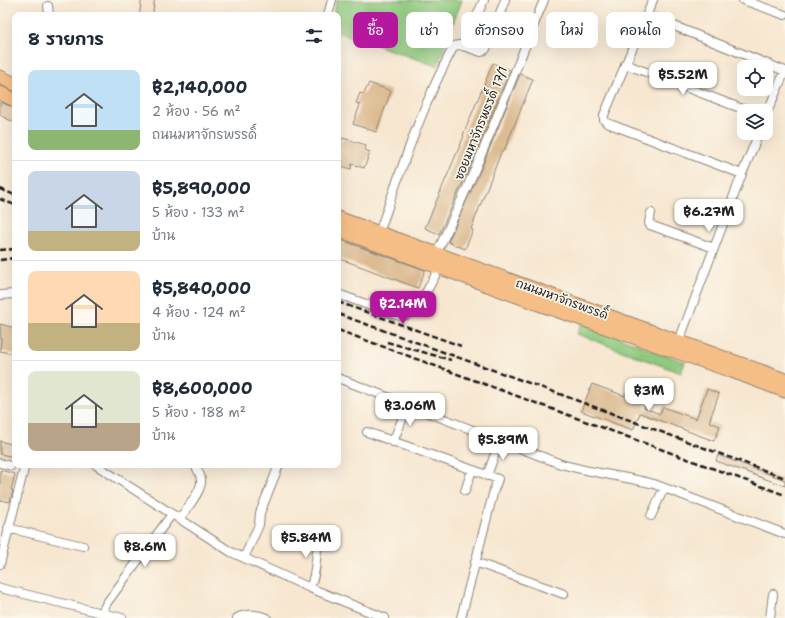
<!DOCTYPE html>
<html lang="th">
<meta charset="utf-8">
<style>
:root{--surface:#fff;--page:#f2f2f3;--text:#1f2937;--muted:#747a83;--line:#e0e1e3;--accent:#b5179e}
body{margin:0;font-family:"Shantell Sans","Playpen Sans Thai",sans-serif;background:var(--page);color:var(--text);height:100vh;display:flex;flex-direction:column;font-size:15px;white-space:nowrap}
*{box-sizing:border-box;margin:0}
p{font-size:13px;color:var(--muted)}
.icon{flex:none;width:22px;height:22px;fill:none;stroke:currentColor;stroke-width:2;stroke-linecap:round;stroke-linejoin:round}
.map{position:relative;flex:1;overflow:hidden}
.panel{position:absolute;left:12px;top:12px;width:329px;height:456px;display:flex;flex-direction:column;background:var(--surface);border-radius:8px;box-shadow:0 4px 16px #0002}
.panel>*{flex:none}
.top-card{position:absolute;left:353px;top:12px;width:372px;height:36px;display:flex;gap:8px}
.tools{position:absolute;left:737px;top:60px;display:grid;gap:8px}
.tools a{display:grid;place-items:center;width:36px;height:36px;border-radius:8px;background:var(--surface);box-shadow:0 4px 16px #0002;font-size:20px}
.price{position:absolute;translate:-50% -34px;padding:0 9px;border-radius:8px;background:#fff;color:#222;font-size:13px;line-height:26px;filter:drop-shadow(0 1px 2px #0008)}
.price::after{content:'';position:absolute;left:50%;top:24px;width:12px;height:9px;margin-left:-6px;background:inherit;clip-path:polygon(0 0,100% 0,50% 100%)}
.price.active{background:var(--accent);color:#fff}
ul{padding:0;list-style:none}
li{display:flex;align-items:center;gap:12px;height:100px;padding:0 16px}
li+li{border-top:1px solid var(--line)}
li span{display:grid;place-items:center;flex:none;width:112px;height:80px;border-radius:8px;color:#555}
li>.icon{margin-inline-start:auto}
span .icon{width:48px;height:48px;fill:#fffc;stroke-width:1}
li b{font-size:17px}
h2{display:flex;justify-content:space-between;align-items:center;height:48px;padding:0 16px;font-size:17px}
.tag{padding:0 14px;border-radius:8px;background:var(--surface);box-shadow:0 4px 16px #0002;font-size:14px;line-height:36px}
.tag.active{background:var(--accent);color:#fff}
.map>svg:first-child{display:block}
.green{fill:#8ec97d;stroke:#55724c}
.building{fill:#dcbb92}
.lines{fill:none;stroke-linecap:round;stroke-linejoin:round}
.street-casing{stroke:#8a8276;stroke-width:10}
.secondary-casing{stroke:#8a8276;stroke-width:14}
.primary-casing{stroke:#8a8276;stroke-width:15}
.street{stroke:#fff;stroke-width:8}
.secondary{stroke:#fbe5cf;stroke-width:12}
.primary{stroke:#f6be87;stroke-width:13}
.rail{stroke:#1c1c1c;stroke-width:2.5;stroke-dasharray:6 3;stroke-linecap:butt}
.labels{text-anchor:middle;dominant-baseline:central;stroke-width:3.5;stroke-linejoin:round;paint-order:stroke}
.street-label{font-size:12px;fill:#1c1c1c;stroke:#fbf7ec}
</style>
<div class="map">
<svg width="785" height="618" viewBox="0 0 785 618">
<rect width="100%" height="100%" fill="#fbf7ec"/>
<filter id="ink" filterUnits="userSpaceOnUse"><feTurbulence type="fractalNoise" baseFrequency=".025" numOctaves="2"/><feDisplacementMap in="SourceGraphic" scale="8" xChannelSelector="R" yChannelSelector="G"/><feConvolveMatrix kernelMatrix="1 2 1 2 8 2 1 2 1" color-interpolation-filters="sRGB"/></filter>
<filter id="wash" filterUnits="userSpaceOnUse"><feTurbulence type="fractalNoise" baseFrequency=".012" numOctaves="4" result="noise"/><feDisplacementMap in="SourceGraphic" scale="16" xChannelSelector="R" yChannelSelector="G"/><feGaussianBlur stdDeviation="0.9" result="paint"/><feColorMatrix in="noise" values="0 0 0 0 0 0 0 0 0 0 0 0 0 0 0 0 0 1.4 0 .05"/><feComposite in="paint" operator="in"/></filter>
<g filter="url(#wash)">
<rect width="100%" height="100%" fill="#f7e7d0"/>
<!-- green -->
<path class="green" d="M 337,0 L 462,0 L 437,66 L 338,32 L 338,15 L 333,15 Z
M 581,323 L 685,362 L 681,373 L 577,334 Z"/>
<g id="blocks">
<!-- building -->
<path class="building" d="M 493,63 L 510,70 L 474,158 L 439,234 L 425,228 L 464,136 L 463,135 Z
M 520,74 L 533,79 L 504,151 L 502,150 L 471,229 L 473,230 L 465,249 L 448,242 L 484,162 Z
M 369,83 L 391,91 L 376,132 L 353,124 L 360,105 L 356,103 L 360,93 L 364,94 Z
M 0,102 L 15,108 L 15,123 L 0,115 Z
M 343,138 L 366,145 L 365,150 L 370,152 L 364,168 L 352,164 L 351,169 L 338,165 L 340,159 L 338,158 L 338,142 L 341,142 Z
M 338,239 L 425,270 L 418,288 L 338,258 Z
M 0,324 L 15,328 L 15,354 L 0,351 L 1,339 Z
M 592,384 L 625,396 L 626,392 L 647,400 L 644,408 L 660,414 L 663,407 L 696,419 L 707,389 L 719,394 L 709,422 L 720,426 L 714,441 L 640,413 L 633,430 L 581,411 Z
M 0,441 L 15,445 L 15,457 L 0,454 Z
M 718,455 L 785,480 L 785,486 L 716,461 Z
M 0,470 L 15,474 L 11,490 L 13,490 L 10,502 L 0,500 Z"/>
</g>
</g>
<g filter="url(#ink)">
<use href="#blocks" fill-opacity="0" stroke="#8a8276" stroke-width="1"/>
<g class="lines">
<!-- street casing -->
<g class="street-casing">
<path id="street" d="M 653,0 L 604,115 L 604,120 L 607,123 L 742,174
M 743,0 L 785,15
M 48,6 L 49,15
M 328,15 L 332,0
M 647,15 L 785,71
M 463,46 L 481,52 L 486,49 L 505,0
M 625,64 L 748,111
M 766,115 L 785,71
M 651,213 L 649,223 L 650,225 L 714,248
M 379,233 C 401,170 422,105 454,46 L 459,45 L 463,46 L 484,0
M 436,254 C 477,172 509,85 544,0
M 338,294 L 396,315 C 400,316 405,316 409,314 C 418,309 434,278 439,268
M 0,295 L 15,294
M 679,341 L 742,174 L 759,133
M 338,378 L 561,464 C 591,473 623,476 654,484 L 785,534
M 367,432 L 498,479 L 494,490 L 461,618
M 393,442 L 408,405
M 0,463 L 11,466
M 96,465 L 231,552 L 310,588 L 385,618
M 487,476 L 500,440
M 465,491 L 472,470
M 651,516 L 664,488
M 179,519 C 186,510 200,493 201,483 C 202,477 198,470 195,465
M 8,528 L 83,546
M 244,558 L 259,525 L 260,513 L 279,465
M 475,562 L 564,594
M 0,564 L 25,465
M 0,588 L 122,618
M 310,588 C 318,570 315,554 319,536
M 102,613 L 106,604 L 172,514
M 237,618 C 247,613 256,614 267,618
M 770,618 L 773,594"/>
</g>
<!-- secondary casing -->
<g class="secondary-casing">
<path id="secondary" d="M 146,15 L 148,0"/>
</g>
<!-- primary casing -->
<g class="primary-casing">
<path id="primary" d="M 0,77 L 15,84
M 0,93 L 15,100
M 338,218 L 785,380
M 338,230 L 544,306 L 732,371 L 785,391"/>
</g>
<!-- street -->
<use href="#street" class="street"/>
<!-- secondary -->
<use href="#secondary" class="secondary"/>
<!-- primary -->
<use href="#primary" class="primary"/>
<!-- rail -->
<path class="rail" d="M 0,189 L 15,195
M 0,199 L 15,205
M 0,250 L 15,249
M 0,260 L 15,258
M 338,302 L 461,346
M 338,314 L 565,396 L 785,478
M 338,330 L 785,495
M 387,342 L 451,360"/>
</g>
</g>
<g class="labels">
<!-- street labels -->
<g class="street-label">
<text transform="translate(481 123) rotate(-68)">ซอยมหาจักรพรรดิ์ 17/1</text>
<text transform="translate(562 299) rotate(20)">ถนนมหาจักรพรรดิ์</text>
</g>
</g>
</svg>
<div class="tools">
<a><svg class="icon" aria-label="locate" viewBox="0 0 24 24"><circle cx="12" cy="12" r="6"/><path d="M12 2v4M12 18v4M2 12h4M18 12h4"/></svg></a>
<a><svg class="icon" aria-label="layers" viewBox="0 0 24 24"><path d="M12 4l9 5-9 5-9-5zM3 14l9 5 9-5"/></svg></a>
</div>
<b class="price" style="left:683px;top:96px">฿5.52M</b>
<b class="price" style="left:709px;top:233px">฿6.27M</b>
<b class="price active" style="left:403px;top:325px">฿2.14M</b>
<b class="price" style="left:649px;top:412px">฿3M</b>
<b class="price" style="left:410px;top:427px">฿3.06M</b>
<b class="price" style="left:503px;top:461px">฿5.89M</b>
<b class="price" style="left:306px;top:559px">฿5.84M</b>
<b class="price" style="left:145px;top:568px">฿8.6M</b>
<div class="top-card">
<a class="tag active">ซื้อ</a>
<a class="tag">เช่า</a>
<a class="tag">ตัวกรอง</a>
<a class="tag">ใหม่</a>
<a class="tag">คอนโด</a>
</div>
<section class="panel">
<h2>8 รายการ<svg class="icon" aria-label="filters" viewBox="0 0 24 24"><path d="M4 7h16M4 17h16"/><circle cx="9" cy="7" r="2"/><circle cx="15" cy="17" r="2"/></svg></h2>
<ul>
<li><span style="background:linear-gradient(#bfe0f5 75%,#8fb573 0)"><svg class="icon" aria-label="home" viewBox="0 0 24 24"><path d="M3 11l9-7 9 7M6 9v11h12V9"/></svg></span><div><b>฿2,140,000</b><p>2 ห้อง · 56 m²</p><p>ถนนมหาจักรพรรดิ์</p></div></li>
<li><span style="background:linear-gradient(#c9d6e8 75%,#c2b280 0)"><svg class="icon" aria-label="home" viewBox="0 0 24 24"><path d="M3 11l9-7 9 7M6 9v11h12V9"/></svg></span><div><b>฿5,890,000</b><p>5 ห้อง · 133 m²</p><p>บ้าน</p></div></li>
<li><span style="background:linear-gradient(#ffd9b3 65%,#c2b280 0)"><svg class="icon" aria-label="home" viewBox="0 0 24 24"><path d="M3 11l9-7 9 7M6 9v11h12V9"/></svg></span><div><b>฿5,840,000</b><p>4 ห้อง · 124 m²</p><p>บ้าน</p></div></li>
<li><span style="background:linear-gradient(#dfe7d0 65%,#b9a48a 0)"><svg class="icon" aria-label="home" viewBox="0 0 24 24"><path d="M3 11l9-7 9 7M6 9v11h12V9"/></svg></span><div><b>฿8,600,000</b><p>5 ห้อง · 188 m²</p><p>บ้าน</p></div></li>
</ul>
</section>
</div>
